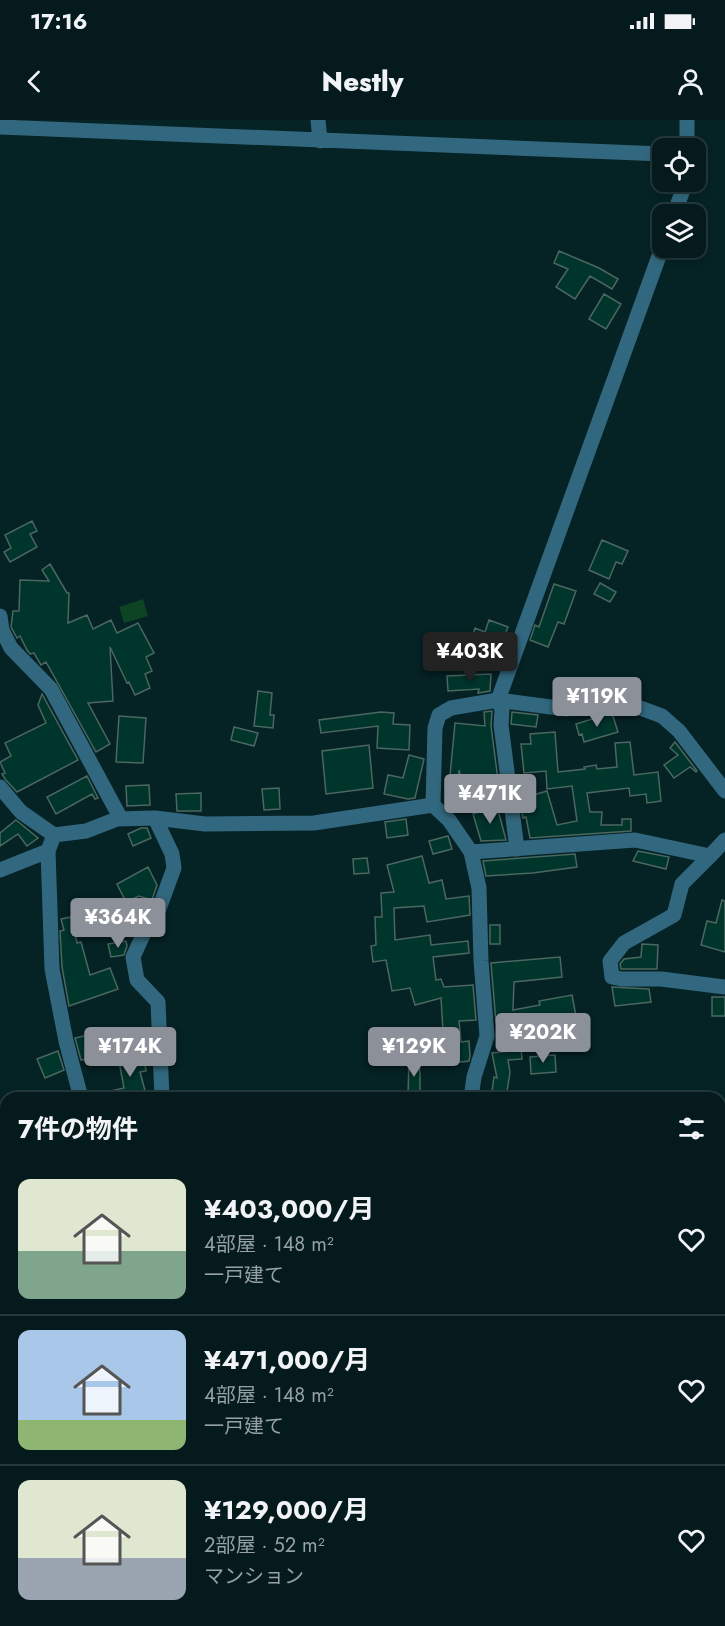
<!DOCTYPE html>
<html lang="ja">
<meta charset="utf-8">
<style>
:root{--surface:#041a1c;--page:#122729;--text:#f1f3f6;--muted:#97a1a3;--line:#25383b;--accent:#8c9099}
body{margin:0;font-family:Jost,"Noto Sans JP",sans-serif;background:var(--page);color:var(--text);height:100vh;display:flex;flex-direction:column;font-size:22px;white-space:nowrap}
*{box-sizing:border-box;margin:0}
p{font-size:20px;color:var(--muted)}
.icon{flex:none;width:33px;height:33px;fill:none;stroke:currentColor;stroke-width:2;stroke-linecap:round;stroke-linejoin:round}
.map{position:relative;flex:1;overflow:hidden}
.side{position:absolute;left:0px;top:972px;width:726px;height:534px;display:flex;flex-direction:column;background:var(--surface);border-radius:18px 18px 0 0;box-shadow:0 3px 9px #0003,0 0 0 2px var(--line)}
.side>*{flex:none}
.controls{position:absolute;left:652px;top:18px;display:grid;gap:12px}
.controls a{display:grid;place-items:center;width:54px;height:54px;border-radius:12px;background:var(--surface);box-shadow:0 3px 9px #0003,0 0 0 2px var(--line);font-size:30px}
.price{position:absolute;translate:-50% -51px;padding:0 14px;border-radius:6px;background:var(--accent);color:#fff;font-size:20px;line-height:39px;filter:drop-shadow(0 2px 3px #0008)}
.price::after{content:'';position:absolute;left:50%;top:36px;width:18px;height:14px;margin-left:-9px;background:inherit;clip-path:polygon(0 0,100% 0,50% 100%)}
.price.selected{background:#222;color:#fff}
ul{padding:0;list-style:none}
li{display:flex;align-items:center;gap:18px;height:150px;padding:0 18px}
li+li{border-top:2px solid var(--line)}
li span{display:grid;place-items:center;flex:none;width:168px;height:120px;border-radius:12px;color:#555}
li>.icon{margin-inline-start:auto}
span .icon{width:72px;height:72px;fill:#fffc;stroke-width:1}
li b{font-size:26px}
h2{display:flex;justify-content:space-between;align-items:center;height:72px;padding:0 18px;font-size:26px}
.status{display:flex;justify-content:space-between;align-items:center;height:42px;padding:0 30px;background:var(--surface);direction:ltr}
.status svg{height:16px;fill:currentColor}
header{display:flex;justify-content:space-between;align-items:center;height:78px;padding:0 18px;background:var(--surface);font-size:27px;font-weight:800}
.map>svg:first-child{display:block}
.green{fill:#0d4423}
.water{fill:#000028}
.building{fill:#00352c;stroke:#4b6760;stroke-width:1.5}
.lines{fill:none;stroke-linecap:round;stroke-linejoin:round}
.minor{stroke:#32687f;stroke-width:15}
</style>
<div class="status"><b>17:16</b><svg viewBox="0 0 49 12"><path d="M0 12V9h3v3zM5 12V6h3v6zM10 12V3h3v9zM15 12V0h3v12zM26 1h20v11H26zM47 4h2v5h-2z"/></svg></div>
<header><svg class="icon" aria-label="back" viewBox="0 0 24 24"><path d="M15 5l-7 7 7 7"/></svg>Nestly<svg class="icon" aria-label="person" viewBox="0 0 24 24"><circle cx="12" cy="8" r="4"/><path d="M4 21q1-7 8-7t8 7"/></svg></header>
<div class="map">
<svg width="725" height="1506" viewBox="0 0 725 1506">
<rect width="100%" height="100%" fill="#052225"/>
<!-- green -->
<path class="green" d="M 143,479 L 148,496 L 124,503 L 119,487 Z
M 725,1050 L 725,1201 L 720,1219 L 720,1058 Z"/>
<!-- water -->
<path class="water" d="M 725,1398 L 725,1506 L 708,1506 L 709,1500 L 720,1500 L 720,1429 Z"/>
<!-- building -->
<path class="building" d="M 559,131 L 599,148 L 618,159 L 612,169 L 590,156 L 575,179 L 556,167 L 568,149 L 554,143 Z
M 604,174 L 621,184 L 606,209 L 589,199 Z
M 32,401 L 37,411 L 30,414 L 37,427 L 10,442 L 4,432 L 11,428 L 5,415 Z
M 602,420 L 628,431 L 622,444 L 616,442 L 609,459 L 589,450 Z
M 50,444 L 67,473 L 69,473 L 68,503 L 87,495 L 93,509 L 111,500 L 117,513 L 138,503 L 154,533 L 146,537 L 152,551 L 145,554 L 150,568 L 135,575 L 129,562 L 127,563 L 110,527 L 113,581 L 88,583 L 110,624 L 96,632 L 46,542 L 41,545 L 34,533 L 30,534 L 27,530 L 20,516 L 17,518 L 11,507 L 13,491 L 19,491 L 20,460 L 49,461 L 42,450 Z
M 600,463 L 616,472 L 610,482 L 594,474 Z
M 554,464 L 576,471 L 564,504 L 558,502 L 548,527 L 530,520 L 535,505 L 539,507 Z
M 489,500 L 508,507 L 499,531 L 471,520 L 475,508 L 485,512 Z
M 491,554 L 490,571 L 478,573 L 479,569 L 448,571 L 447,556 Z
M 258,571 L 272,573 L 270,595 L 274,595 L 273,608 L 254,606 Z
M 42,574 L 78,640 L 17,672 L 5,659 L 2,654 L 5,653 L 0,642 L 11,636 L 5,623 L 46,603 L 38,585 Z
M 492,591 L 491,606 L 498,660 L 480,661 L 479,669 L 465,668 L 459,650 L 457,667 L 449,666 L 455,603 L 485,606 L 484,592 Z
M 381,592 L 394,593 L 393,604 L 410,605 L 409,630 L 377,628 L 378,606 L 321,613 L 319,600 Z
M 512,592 L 538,595 L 536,607 L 511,604 Z
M 612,593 L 618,612 L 584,622 L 582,614 L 579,615 L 576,604 Z
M 119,596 L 146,598 L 143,643 L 116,642 Z
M 234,607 L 258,613 L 254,626 L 231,620 Z
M 555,612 L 558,652 L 585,649 L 584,647 L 596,645 L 597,649 L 617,647 L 615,623 L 630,622 L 634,655 L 658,652 L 661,681 L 647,683 L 646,674 L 630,676 L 629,668 L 587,673 L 590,692 L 602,692 L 601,705 L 622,705 L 622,699 L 631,699 L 631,711 L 530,718 L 526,697 L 523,698 L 520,679 L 547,671 L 557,705 L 577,701 L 572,666 L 547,669 L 546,651 L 524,653 L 521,624 L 531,624 L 530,614 Z
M 675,622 L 697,651 L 696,652 L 690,647 L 674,658 L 664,645 L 678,635 L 670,628 Z
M 369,625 L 373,668 L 326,674 L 322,631 Z
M 409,635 L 424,639 L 415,678 L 408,679 L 384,674 L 388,655 L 403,658 Z
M 87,656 L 98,678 L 95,679 L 92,674 L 56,694 L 47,677 Z
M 149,665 L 150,685 L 127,686 L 126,666 Z
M 279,668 L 280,689 L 264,690 L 262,669 Z
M 201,673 L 201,691 L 177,691 L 176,674 Z
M 497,686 L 506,720 L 481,721 L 473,694 Z
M 406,699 L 408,715 L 387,718 L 385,702 Z
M 16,700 L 38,718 L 27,726 L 18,714 L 0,726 L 0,713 Z
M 141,708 L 147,708 L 151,718 L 133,726 L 128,714 Z
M 448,716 L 452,729 L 433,734 L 429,721 Z
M 638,731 L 669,737 L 666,749 L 633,741 Z
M 575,734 L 577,747 L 533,753 L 486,756 L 483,741 Z
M 422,736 L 429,763 L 442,760 L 446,779 L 469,776 L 470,795 L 427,802 L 424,786 L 394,788 L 395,820 L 430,815 L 431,825 L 468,821 L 469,833 L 433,837 L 436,860 L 441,859 L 444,867 L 473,865 L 476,900 L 459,901 L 461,922 L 469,921 L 470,936 L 469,941 L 445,944 L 441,878 L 415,885 L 410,868 L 392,871 L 386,840 L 373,842 L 371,826 L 376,825 L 375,797 L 382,797 L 381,773 L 394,772 L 387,745 Z
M 367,738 L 369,753 L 354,754 L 353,739 Z
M 148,747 L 157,765 L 152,780 L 139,776 L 126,782 L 117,764 Z
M 116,779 L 122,791 L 97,802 L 92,789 Z
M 722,780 L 725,781 L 725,832 L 701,825 L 707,801 L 716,803 Z
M 71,797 L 77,823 L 81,822 L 90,855 L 110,848 L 118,869 L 69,886 L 62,847 L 60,811 L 64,810 L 61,799 Z
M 490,805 L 500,805 L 500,824 L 490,824 Z
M 126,821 L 127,826 L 124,835 L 111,837 L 108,824 Z
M 642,824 L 658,825 L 657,849 L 621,849 L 620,844 L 624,839 L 641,837 Z
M 560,837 L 562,857 L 514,862 L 513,890 L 540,885 L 539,881 L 572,875 L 576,896 L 543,902 L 542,899 L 517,904 L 496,903 L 491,843 Z
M 612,867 L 649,869 L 651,882 L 615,886 Z
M 712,877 L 725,877 L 725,896 L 712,896 Z
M 110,910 L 115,932 L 81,940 L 75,918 Z
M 511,928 L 521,928 L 522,939 L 508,940 L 510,952 L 506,978 L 491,978 L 494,957 L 497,958 L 492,933 L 511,931 Z
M 58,931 L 64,950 L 45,958 L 37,939 Z
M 143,932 L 146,951 L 140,952 L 147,978 L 97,978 L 97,974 L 124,968 L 118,936 Z
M 418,935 L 420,954 L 420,978 L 408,978 L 409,936 Z
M 555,935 L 556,952 L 531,954 L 530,937 Z"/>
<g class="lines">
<!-- minor -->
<path class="minor" d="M 318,0 L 320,21
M 0,7 L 663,34
M 687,28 L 687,0
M 674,94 L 686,62
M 0,496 L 2,510 L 11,528 L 51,569 L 121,699
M 0,667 L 21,692 L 54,715 L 86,711 L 117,699 L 155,698 L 205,704 L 314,703 L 433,685 L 449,700 L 471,732 L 479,768 L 481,841 L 487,916 L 474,957 L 471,978
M 433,685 L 435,608 L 439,595 L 451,588 L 498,580 L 566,589 L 624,582 L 662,596 L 679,611 L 725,671
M 155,698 L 172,734 L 174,748 L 159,789 L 144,813 L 133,837 L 137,860 L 158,882 L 162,978
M 54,715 L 48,731 L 52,849 L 66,921 L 81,978
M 517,729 L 501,605 L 502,589 L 498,580 L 663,125
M 471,732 L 635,720 L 710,736 L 725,720
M 710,736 L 682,764 L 674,795 L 624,823 L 610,841 L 612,857 L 622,859 L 661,859 L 725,867
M 0,750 L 48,731
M 0,1126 L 6,1124
M 0,1228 L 6,1244
M 720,1265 L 725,1245
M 132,1500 L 164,1506
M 441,1506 L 442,1500
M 668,1506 L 670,1500"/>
</g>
</svg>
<div class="controls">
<a><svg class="icon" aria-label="locate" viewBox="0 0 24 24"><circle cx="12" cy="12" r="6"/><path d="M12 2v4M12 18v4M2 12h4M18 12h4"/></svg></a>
<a><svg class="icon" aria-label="layers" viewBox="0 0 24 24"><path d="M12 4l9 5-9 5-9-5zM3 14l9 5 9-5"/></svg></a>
</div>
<b class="price selected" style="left:470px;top:563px">¥403K</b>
<b class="price" style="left:597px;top:608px">¥119K</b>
<b class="price" style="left:490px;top:705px">¥471K</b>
<b class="price" style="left:118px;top:829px">¥364K</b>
<b class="price" style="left:543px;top:944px">¥202K</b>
<b class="price" style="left:130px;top:958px">¥174K</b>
<b class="price" style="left:414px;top:958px">¥129K</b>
<section class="side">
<h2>7件の物件<svg class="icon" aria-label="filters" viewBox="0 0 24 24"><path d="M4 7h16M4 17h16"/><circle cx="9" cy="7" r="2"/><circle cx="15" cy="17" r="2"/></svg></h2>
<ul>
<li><span style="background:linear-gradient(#dfe7d0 60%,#7fa58c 0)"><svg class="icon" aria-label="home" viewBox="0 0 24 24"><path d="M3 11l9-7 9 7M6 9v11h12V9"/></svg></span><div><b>¥403,000/月</b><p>4部屋 · 148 m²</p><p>一戸建て</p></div><svg class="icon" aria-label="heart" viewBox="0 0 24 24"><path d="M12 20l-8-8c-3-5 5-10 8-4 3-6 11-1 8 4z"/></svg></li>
<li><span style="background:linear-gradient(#a9c7e8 75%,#8fb573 0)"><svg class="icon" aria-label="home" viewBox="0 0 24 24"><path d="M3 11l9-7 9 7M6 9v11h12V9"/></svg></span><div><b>¥471,000/月</b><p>4部屋 · 148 m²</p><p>一戸建て</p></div><svg class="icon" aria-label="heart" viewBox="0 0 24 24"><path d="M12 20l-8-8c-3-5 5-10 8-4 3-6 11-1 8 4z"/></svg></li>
<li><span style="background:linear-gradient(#dfe7d0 65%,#9aa5b1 0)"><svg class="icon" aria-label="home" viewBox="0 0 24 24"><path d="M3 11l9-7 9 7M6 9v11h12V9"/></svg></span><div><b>¥129,000/月</b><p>2部屋 · 52 m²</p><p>マンション</p></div><svg class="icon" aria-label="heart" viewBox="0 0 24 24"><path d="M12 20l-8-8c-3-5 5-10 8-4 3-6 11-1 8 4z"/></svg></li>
</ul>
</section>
</div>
